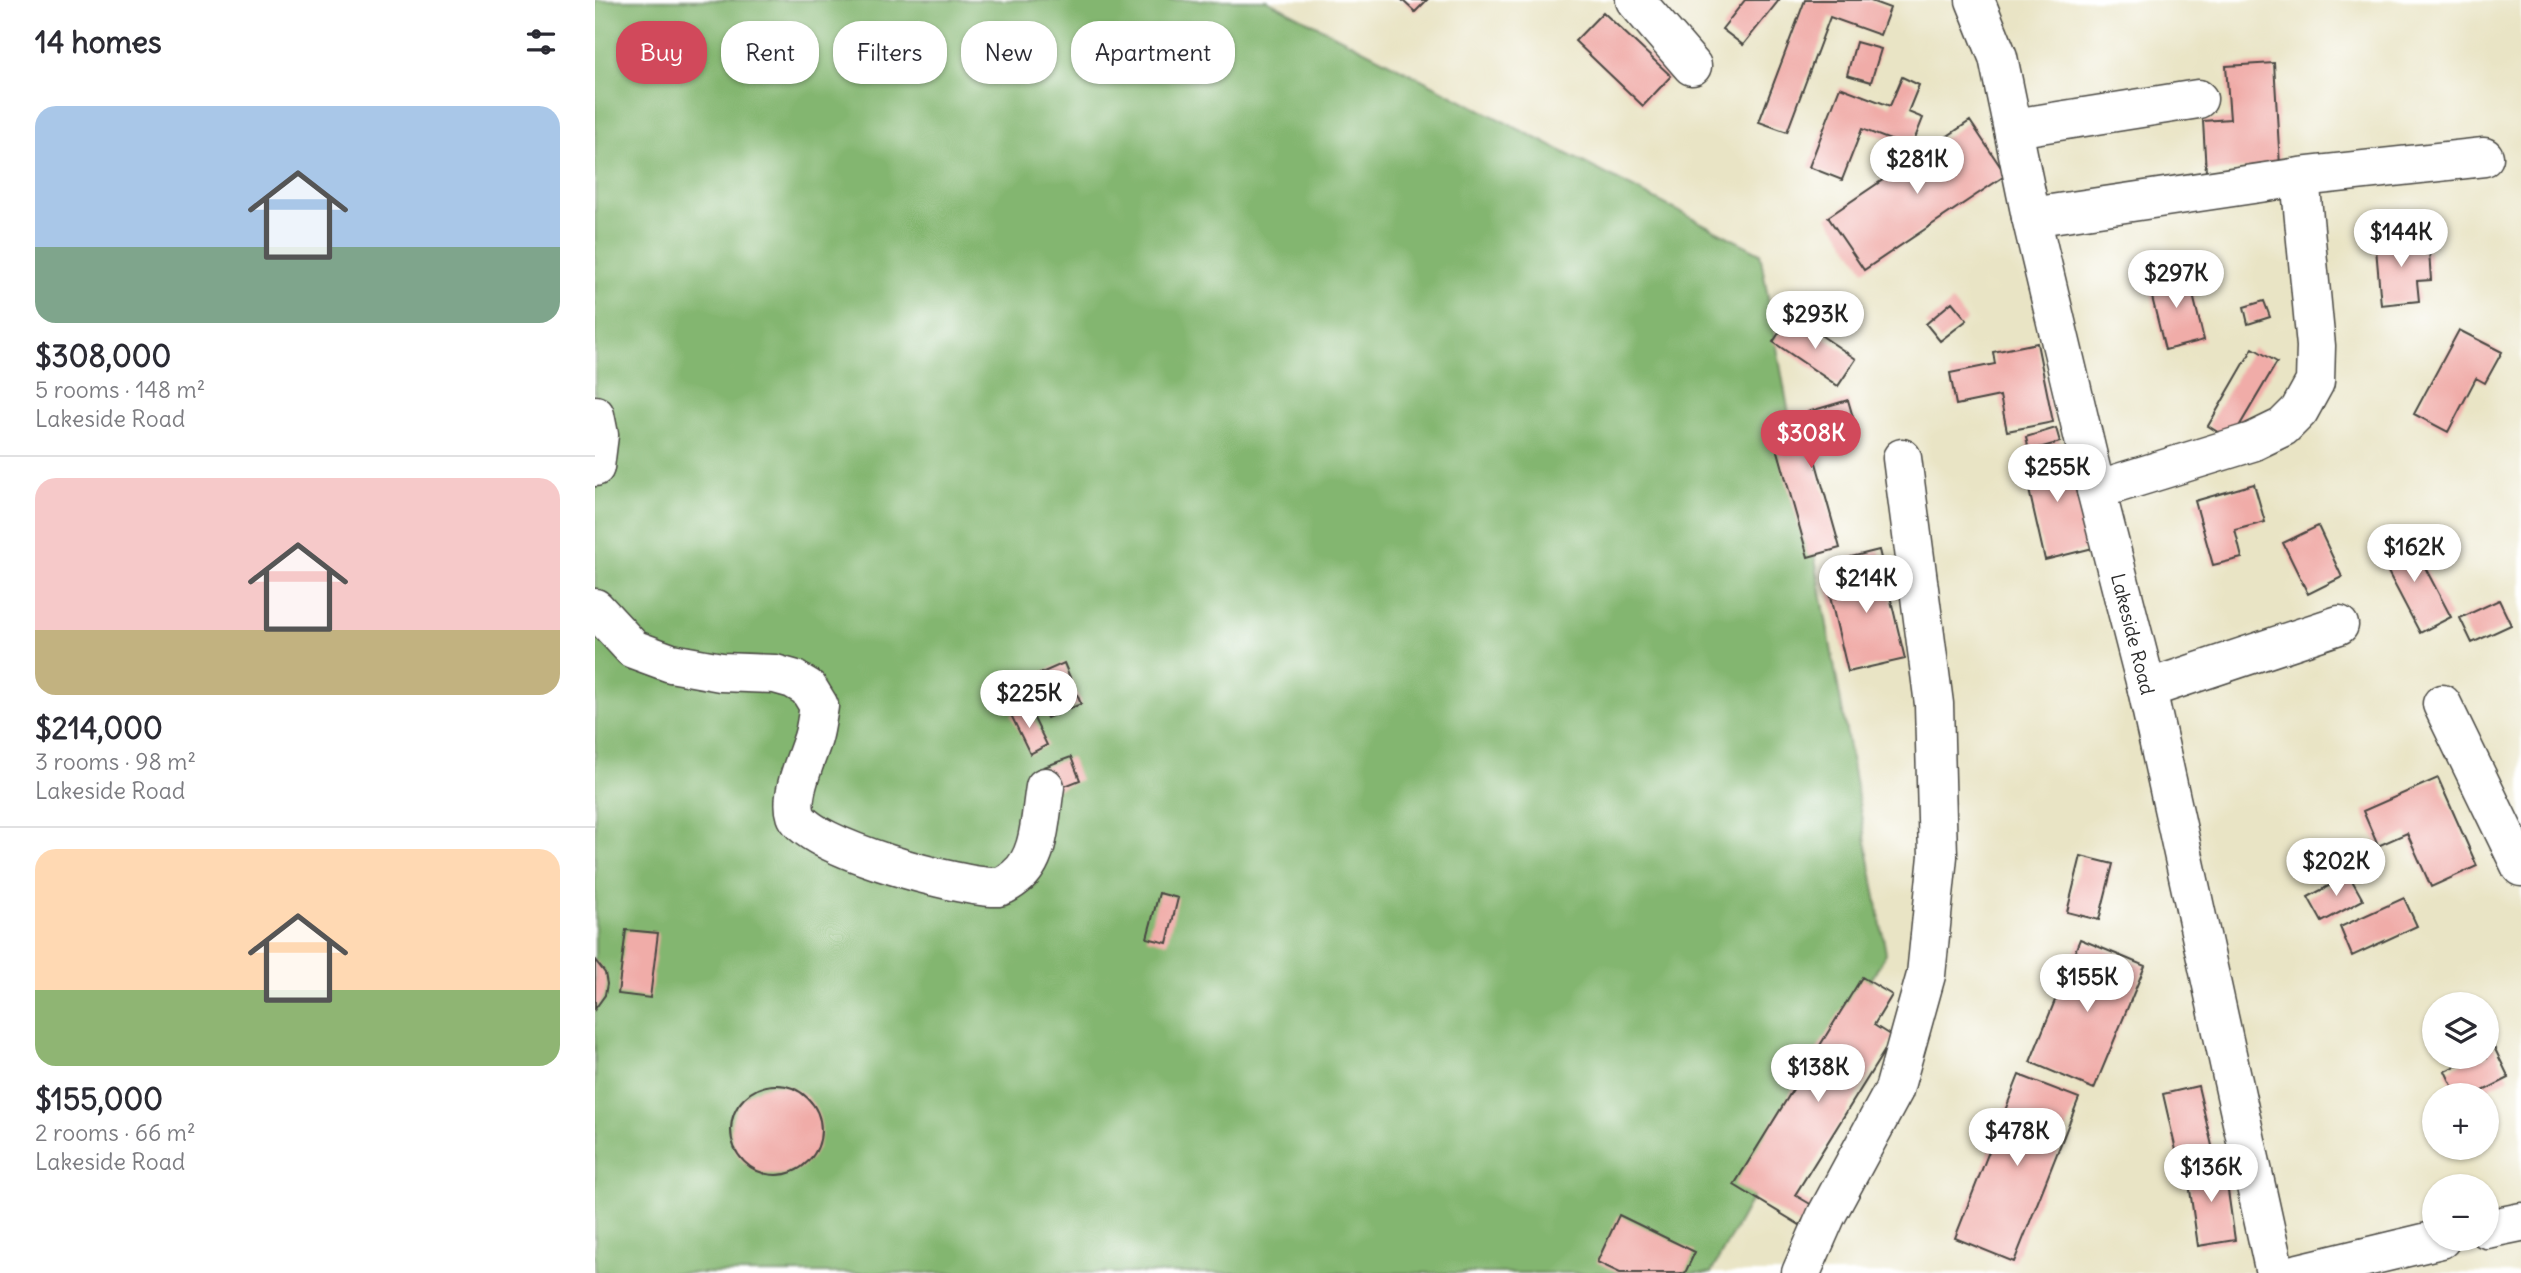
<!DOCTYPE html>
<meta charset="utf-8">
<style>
:root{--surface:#fff;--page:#f2f2f3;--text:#2b2b33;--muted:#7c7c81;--line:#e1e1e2;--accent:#d1495b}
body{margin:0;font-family:Delius,sans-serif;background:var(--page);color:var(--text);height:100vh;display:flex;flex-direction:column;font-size:26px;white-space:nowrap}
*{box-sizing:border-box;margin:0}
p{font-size:23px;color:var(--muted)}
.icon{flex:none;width:38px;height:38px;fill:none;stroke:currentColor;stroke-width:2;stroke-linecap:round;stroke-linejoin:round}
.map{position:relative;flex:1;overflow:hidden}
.panel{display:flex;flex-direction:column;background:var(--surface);width:595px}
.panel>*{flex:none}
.banner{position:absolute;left:21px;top:21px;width:665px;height:63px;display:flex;gap:14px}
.tools{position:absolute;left:1827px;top:992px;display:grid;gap:14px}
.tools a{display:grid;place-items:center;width:77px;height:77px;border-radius:50%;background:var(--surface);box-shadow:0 2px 5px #0004;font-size:35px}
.price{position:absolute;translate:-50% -60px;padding:0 16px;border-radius:24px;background:#fff;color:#222;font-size:23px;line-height:46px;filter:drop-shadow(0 2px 4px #0008)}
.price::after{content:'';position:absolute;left:50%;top:42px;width:21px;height:16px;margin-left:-10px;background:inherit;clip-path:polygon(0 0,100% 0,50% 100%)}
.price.active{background:var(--accent);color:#fff}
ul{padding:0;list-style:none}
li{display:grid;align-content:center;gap:14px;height:371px;padding:0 35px}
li+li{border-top:2px solid var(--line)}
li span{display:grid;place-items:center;height:217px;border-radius:21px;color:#555}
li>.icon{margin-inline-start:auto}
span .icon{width:126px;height:126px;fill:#fffc;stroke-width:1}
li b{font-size:30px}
h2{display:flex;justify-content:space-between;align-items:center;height:84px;padding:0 35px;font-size:30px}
.pill{padding:0 24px;border-radius:28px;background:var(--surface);box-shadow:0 2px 5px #0004;font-size:24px;line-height:63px}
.pill.active{background:var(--accent);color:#fff}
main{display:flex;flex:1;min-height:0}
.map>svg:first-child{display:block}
.forest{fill:#83b670;stroke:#57704e;stroke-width:2}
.building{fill:#f0aca8}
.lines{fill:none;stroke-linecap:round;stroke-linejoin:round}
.street-casing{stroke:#484742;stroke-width:41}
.secondary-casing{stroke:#484742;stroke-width:41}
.street{stroke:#fff;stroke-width:38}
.secondary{stroke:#fff;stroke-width:38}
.labels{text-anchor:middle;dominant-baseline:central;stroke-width:5;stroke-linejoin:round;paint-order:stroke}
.street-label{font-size:19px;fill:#2b2b2b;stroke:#fff}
</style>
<main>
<section class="panel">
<h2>14 homes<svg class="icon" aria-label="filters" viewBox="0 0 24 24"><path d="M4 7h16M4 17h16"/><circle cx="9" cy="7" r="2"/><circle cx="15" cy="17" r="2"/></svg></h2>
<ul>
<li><span style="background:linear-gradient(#a9c7e8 65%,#7fa58c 0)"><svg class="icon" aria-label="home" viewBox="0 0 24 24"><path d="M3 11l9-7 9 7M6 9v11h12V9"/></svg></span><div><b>$308,000</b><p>5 rooms · 148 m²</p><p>Lakeside Road</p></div></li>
<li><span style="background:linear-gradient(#f6c9c9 70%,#c2b280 0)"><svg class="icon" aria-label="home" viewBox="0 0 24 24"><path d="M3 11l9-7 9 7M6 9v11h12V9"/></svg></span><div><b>$214,000</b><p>3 rooms · 98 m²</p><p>Lakeside Road</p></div></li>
<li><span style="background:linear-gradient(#ffd9b3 65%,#8fb573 0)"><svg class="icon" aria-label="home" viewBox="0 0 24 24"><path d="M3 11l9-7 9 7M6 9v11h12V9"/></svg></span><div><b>$155,000</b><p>2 rooms · 66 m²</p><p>Lakeside Road</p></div></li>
</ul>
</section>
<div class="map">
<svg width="1926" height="1273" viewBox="0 0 1926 1273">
<rect width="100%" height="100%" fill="#fff"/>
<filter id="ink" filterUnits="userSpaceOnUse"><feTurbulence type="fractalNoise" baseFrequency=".0143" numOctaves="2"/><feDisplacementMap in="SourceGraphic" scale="14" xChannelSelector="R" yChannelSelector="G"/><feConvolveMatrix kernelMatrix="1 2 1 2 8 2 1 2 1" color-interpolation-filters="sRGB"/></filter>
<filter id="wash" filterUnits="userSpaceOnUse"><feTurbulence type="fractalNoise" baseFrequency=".00686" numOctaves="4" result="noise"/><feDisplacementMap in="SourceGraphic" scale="28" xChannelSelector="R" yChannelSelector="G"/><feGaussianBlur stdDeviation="1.57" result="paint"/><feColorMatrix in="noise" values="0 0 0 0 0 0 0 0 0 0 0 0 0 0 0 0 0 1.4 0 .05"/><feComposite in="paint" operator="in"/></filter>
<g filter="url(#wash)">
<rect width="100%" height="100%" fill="#e9e4c5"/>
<!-- forest -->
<path class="forest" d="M 0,0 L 672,0 L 1165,253 L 1291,953 L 1116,1273 L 0,1273 Z"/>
<g id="blocks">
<!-- building -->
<path class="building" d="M 807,0 L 832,0 L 820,12 Z
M 1150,0 L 1184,0 L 1148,45 L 1127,29 Z
M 1210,0 L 1273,0 L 1295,8 L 1285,35 L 1235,17 L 1192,132 L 1164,122 Z
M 1008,12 L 1076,76 L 1048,106 L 980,41 Z
M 1261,42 L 1286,49 L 1276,82 L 1252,75 Z
M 1679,63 L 1685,166 L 1611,172 L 1608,121 L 1635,119 L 1631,66 Z
M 1307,77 L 1324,85 L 1313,112 L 1328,118 L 1316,148 L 1267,129 L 1247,180 L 1214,167 L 1245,87 L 1295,106 Z
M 1375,121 L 1411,175 L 1269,270 L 1233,217 Z
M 1819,234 L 1821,253 L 1834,251 L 1836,280 L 1822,281 L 1824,301 L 1786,305 L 1780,237 Z
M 1592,270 L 1609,340 L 1570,350 L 1553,281 Z
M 1669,301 L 1675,317 L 1653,324 L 1649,307 Z
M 1357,302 L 1372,320 L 1345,341 L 1331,324 Z
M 1196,315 L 1261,359 L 1243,386 L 1178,342 Z
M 1864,330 L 1907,352 L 1890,383 L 1881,378 L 1853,432 L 1819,414 Z
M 1442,343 L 1458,422 L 1412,431 L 1405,396 L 1361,405 L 1355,373 L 1400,364 L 1398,352 Z
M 1658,348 L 1682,362 L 1636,440 L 1613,426 Z
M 1253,400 L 1262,431 L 1216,445 L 1245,548 L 1213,557 L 1175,423 Z
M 1461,428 L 1465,442 L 1434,451 L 1431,437 Z
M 1475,448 L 1498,548 L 1450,560 L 1427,459 Z
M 1659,484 L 1670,522 L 1640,530 L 1647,558 L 1618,565 L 1600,501 Z
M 1723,526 L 1747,577 L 1713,594 L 1688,543 Z
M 1813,535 L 1856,617 L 1825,633 L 1782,551 Z
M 1284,550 L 1310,659 L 1253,672 L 1231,580 L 1260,573 L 1256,557 Z
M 1904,600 L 1916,625 L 1877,643 L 1865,618 Z
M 469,663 L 486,704 L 452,718 L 435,678 Z
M 433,706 L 452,745 L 435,754 L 416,715 Z
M 476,757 L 485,780 L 455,792 L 446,768 Z
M 1843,778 L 1882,866 L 1836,887 L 1812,833 L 1783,846 L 1768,811 Z
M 1486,856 L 1518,864 L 1504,920 L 1472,912 Z
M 1754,875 L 1768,900 L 1727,922 L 1713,897 Z
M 564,893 L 583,898 L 572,943 L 552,938 Z
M 1809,898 L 1822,926 L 1757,956 L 1745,927 Z
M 31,930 L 63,933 L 55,998 L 23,994 Z
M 1485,939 L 1550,966 L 1499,1089 L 1435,1062 Z
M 0,960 L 10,973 L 12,984 L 10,995 L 0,1009 Z
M 1267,977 L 1297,995 L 1279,1025 L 1298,1037 L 1200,1195 L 1217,1205 L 1205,1225 L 1139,1185 Z
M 1899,1047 L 1914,1078 L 1878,1096 L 1862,1096 L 1850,1071 L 1879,1057 L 1892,1057 L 1892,1051 Z
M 1424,1075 L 1484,1098 L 1419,1262 L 1360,1238 Z
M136 1130a45 45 0 1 1 90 0a45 45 0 1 1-90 0Z
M 1603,1086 L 1618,1150 L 1583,1159 L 1568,1094 Z
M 1629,1163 L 1640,1240 L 1603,1246 L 1592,1169 Z
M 1024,1215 L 1100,1252 L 1090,1273 L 1025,1273 L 1002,1262 Z"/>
</g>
</g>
<g filter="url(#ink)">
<use href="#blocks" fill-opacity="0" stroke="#484742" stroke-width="2"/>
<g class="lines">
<!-- street casing -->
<g class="street-casing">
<path id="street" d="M 1040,0 L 1097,66
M 1419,128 L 1603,99
M 1436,217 L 1705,177 L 1889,157
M 0,415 L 4,435 L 0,467
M 1501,490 L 1657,442 L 1688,427 L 1704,411 L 1720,382 L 1721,346 L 1705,177
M 0,608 L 38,649 L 76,663 L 126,672 L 180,674 L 198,679 L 213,688 L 224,706 C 222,717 221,728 218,738 C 212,758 194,794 201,815 C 211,847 369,889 403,887 C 409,886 416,881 421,877 C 446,858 445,815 450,787
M 1552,689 L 1744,625
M 1847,704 L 1926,867
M 1892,1229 L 1926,1222
M 1206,1273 L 1231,1216 L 1299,1090 L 1331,975 L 1343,856 L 1339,704 L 1307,458
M 1704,1273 L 1846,1239"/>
</g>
<!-- secondary casing -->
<g class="secondary-casing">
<g id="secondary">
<path id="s1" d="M 1380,0 L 1403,57 L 1436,217 L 1501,490 L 1552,689 L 1680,1273"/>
</g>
</g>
<!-- street -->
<use href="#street" class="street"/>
<!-- secondary -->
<use href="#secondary" class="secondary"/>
</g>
</g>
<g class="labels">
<!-- street labels -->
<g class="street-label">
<text stroke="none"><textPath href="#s1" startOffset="654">Lakeside Road</textPath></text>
</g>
</g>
</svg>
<div class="tools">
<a><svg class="icon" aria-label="layers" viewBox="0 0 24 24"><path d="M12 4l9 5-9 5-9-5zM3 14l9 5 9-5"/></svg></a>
<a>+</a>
<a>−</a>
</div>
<b class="price" style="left:1322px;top:196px">$281K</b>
<b class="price" style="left:1806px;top:269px">$144K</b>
<b class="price" style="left:1581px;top:310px">$297K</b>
<b class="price" style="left:1220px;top:351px">$293K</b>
<b class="price active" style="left:1216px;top:470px">$308K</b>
<b class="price" style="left:1462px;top:504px">$255K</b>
<b class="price" style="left:1819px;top:584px">$162K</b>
<b class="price" style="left:1271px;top:615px">$214K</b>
<b class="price" style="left:434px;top:730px">$225K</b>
<b class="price" style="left:1741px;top:898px">$202K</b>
<b class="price" style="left:1492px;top:1014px">$155K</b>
<b class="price" style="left:1223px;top:1104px">$138K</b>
<b class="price" style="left:1422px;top:1168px">$478K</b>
<b class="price" style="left:1616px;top:1204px">$136K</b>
<div class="banner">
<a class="pill active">Buy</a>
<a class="pill">Rent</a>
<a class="pill">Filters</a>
<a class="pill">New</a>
<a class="pill">Apartment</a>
</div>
</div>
</main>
